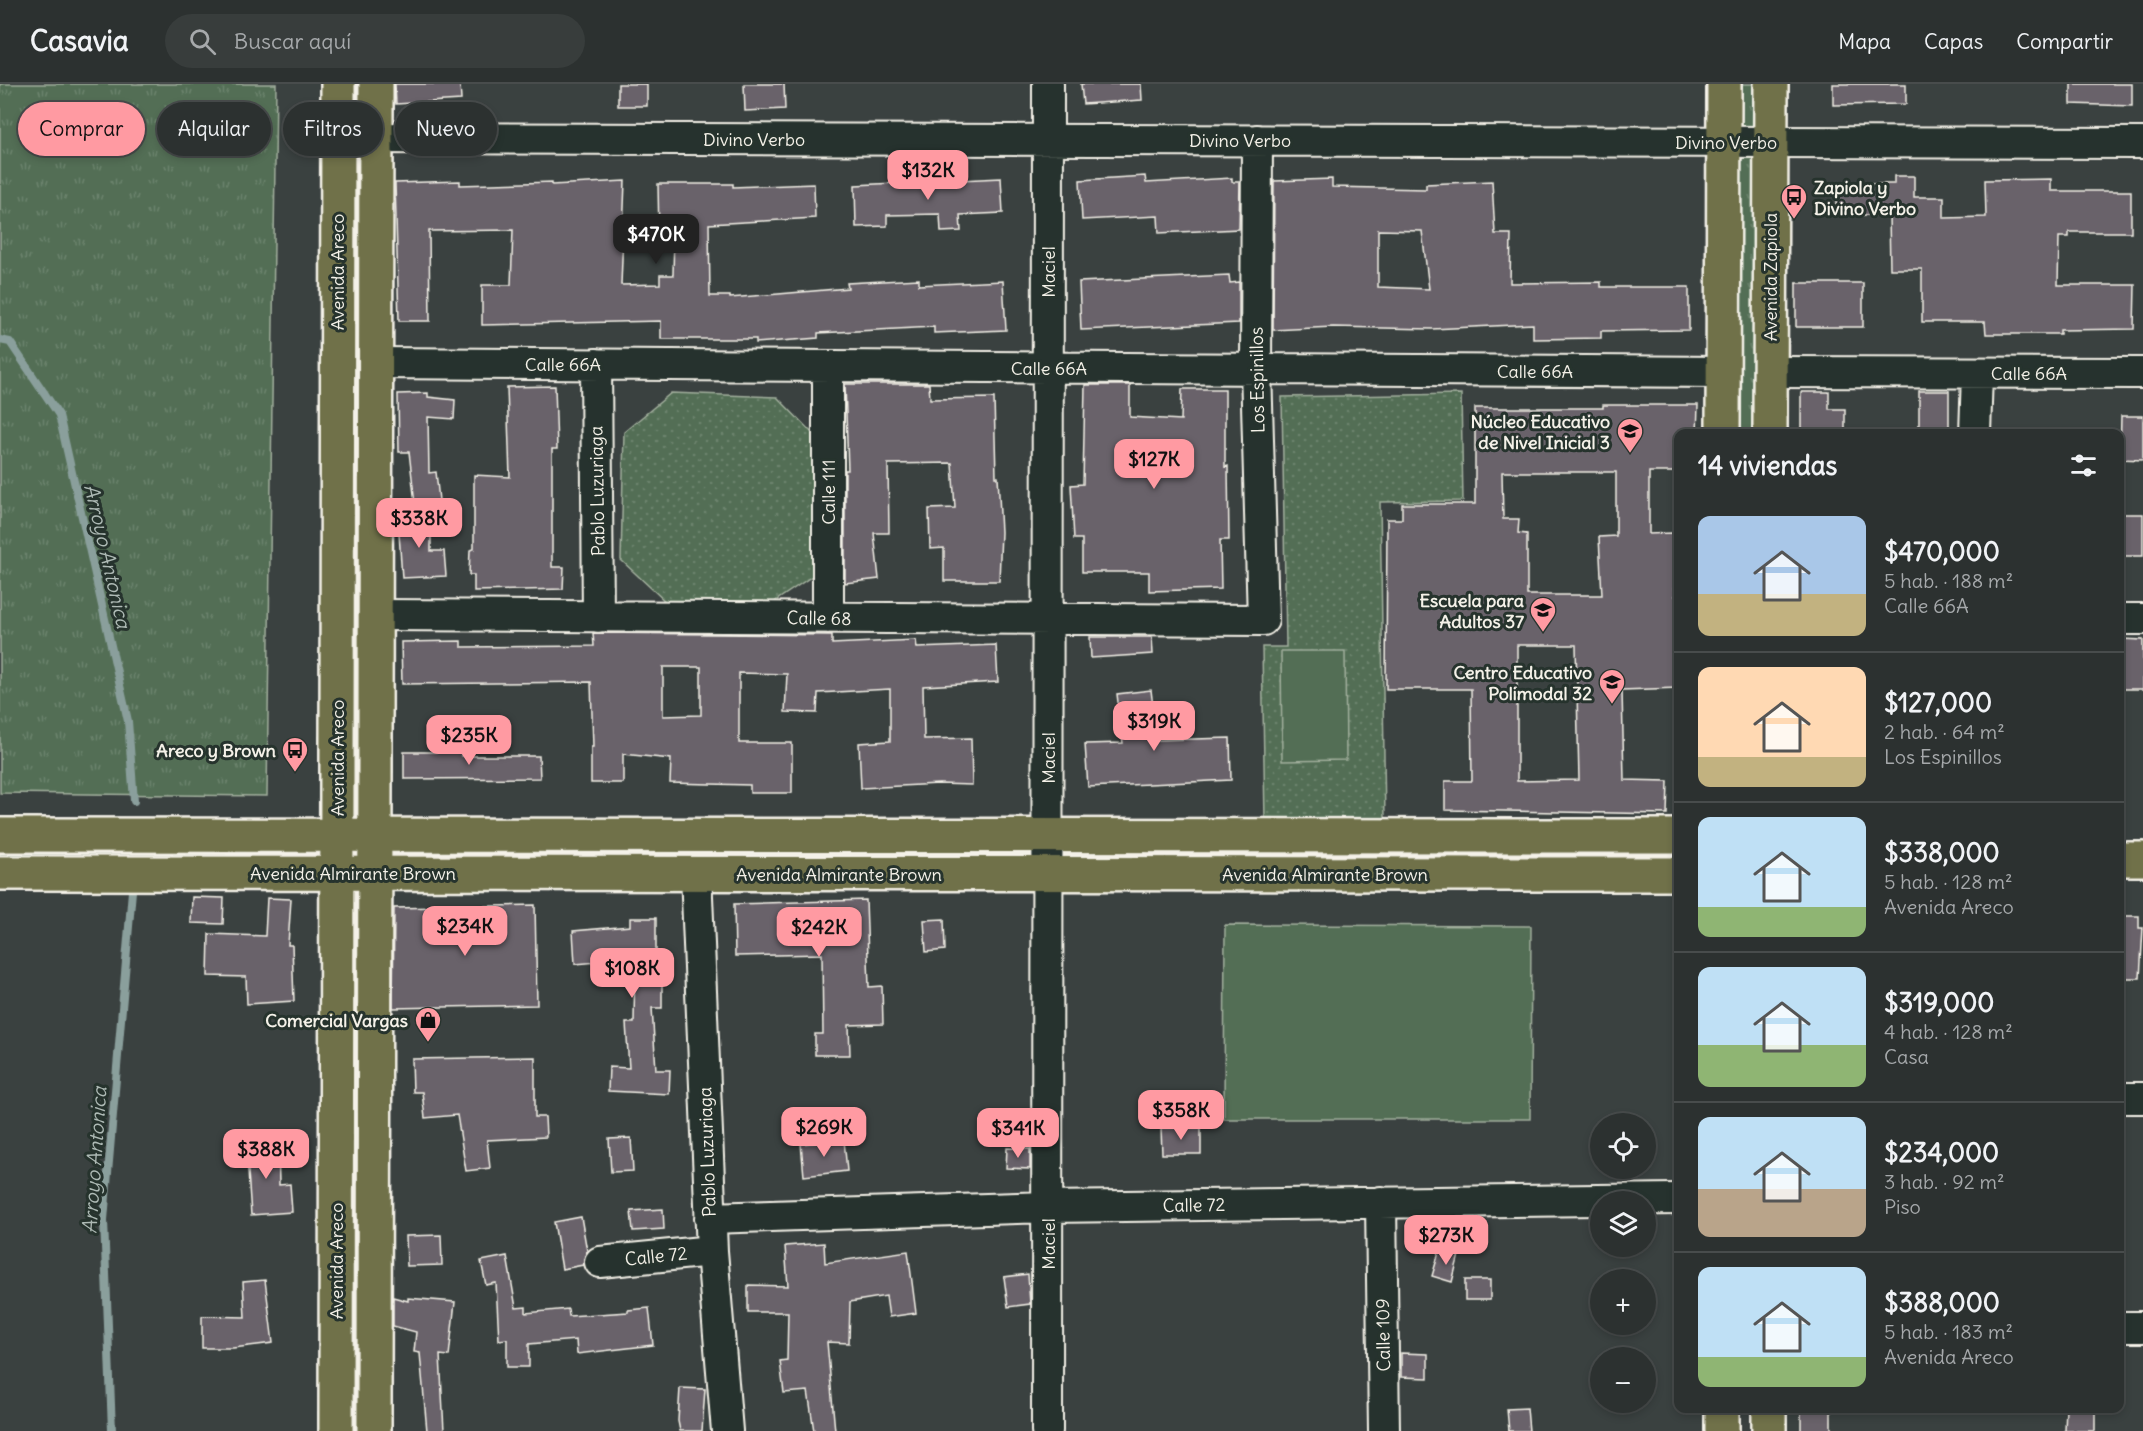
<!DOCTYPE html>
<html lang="es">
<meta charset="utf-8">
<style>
:root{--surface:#2c3130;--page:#383d3c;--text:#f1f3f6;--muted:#a6a9ab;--line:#484c4c;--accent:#ff9aa2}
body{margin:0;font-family:Delius,sans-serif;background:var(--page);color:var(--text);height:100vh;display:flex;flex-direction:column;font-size:22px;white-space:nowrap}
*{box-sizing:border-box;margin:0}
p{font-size:20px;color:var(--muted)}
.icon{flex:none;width:33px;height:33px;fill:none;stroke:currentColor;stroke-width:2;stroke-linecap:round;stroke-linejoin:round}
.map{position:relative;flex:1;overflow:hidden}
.drawer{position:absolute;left:1674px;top:345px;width:450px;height:984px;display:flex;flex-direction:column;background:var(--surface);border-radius:12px;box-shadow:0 3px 9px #0003,0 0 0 2px var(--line)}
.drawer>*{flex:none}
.hud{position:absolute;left:18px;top:18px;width:570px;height:54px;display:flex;gap:12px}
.buttons{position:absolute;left:1590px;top:1029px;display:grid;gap:12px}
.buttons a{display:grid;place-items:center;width:66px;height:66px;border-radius:50%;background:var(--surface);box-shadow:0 3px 9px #0003,0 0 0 2px var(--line);font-size:30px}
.price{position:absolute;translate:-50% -51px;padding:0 14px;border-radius:12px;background:var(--accent);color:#111;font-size:20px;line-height:39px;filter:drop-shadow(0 2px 3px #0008)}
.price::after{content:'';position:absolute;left:50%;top:36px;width:18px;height:14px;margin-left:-9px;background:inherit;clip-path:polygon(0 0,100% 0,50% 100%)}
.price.active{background:#222;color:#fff}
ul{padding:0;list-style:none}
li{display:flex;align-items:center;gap:18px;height:150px;padding:0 24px}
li+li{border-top:2px solid var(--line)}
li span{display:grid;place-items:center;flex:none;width:168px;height:120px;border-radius:12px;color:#555}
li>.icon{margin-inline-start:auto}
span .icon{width:72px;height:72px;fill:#fffc;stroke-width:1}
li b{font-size:26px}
h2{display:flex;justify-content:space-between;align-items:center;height:72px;padding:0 24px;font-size:26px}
.chip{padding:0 21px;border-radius:27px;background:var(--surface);box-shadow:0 3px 9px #0003,0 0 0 2px var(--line);font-size:21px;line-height:54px}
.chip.active{background:var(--accent);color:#111}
header{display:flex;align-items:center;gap:36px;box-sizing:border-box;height:84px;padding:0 30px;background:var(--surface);border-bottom:2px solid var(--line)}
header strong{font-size:28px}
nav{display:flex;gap:33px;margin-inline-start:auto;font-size:21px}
.search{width:420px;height:54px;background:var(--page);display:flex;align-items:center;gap:15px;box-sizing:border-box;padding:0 21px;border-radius:33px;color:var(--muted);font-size:22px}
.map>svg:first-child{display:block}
.grass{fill:url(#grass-tufts);stroke:#a3b09e;stroke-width:1.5}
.park{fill:url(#park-dots);stroke:#a3b09e;stroke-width:1.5}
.pitch{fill:#526e55;stroke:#a3b09e;stroke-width:1.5}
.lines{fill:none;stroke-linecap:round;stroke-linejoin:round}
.stream{stroke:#8a9f9c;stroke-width:8}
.building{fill:#69626b;stroke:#f4f1e8;stroke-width:1.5;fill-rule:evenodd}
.minor-casing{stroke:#f4f1e8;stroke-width:34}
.major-casing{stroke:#f4f1e8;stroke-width:38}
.minor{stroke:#26332d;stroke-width:30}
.major{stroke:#6f714a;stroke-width:33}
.labels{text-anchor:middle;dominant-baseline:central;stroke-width:6;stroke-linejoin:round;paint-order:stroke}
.street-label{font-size:18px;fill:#f4f1e8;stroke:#26332d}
.poi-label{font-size:18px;font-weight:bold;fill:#f4f1e8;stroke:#26332d;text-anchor:end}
.water-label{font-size:20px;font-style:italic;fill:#aebab5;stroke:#26332d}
</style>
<header>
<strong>Casavia</strong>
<div class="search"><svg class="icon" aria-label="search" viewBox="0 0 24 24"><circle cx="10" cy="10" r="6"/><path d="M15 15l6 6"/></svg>Buscar aquí</div>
<nav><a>Mapa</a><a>Capas</a><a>Compartir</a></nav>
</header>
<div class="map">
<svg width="2143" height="1347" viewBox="0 0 2143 1347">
<defs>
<pattern id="grass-tufts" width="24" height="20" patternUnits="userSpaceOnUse" patternTransform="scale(1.5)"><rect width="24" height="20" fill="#526e55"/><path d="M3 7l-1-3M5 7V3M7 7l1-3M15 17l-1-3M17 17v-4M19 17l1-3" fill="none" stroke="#6c836d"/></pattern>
<pattern id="park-dots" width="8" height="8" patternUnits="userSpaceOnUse" patternTransform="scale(1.5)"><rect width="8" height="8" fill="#526e55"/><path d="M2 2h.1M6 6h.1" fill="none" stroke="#6c836d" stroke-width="1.8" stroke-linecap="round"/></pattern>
</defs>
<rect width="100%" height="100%" fill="#3a4140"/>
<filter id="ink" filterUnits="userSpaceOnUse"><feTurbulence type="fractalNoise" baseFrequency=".0167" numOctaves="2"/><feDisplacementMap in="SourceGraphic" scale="12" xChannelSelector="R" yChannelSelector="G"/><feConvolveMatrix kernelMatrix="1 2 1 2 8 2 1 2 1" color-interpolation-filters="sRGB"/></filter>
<g filter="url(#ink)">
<!-- grass -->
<path class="grass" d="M 0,0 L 276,0 L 267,712 L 0,709 Z
M 1735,0 L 1757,0 L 1756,349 L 1734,350 Z
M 0,764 L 1678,765 L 1678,780 L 0,780 Z"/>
<!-- park -->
<path class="park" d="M 671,309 L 777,313 L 815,352 L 815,490 L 768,522 L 666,518 L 621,476 L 624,348 Z
M 1461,310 L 1463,417 L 1380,418 L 1385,735 L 1265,737 L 1262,563 L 1286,563 L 1282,313 Z"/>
<!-- pitch -->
<path class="pitch" d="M 1281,567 L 1345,567 L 1346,676 L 1282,677 Z
M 1225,841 L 1531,842 L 1530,1035 L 1224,1035 Z"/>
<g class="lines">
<!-- stream -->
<path class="stream" d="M 0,256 L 10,258 L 59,331 L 128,637 L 134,717
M 112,1347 L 104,1136 L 132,807"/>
</g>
<!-- building -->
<path class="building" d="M 395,0 L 460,0 L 461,16 L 396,20 Z
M 618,0 L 647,0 L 647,22 L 618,22 Z
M 744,0 L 784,0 L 785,25 L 745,27 Z
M 1081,0 L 1141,0 L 1142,16 L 1083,20 Z
M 1833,0 L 1906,0 L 1906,20 L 1833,21 Z
M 2071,0 L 2132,0 L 2132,22 L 2071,20 Z
M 1145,92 L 1146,99 L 1232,94 L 1232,98 L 1240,98 L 1239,145 L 1159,149 L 1158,132 L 1082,136 L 1080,96 Z
M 1894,92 L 1914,92 L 1914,113 L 1944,113 L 1944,134 L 1986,133 L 1985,96 L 2051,95 L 2051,107 L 2131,107 L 2131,148 L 2069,148 L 2069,153 L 2059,153 L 2058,201 L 2135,201 L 2134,245 L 2060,246 L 2060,250 L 1986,250 L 1985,238 L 1922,238 L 1922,185 L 1890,185 L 1889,131 L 1836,131 L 1836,100 L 1894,100 Z
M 1001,94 L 1003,129 L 960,131 L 961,147 L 941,148 L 940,130 L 887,131 L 887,142 L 856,143 L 855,101 Z
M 1332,95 L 1332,103 L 1426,105 L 1426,100 L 1492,97 L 1495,150 L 1511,150 L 1510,199 L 1601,198 L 1601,203 L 1689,203 L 1689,246 L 1601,247 L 1601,254 L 1533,255 L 1533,240 L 1432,245 L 1333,243 L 1273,246 L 1274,97 ZM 1378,146 L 1422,147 L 1429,205 L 1378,203 Z
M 460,97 L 460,101 L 552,98 L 552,101 L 625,97 L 621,201 L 660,200 L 660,191 L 673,191 L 674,151 L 659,151 L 658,100 L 733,100 L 733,103 L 814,100 L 815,134 L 709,140 L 710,212 L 730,212 L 730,214 L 848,204 L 847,199 L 919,195 L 919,201 L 1003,197 L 1006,246 L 934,249 L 934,243 L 877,246 L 818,249 L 818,254 L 756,259 L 756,255 L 661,255 L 661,237 L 482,241 L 482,201 L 511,201 L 513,146 L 429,147 L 430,237 L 399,237 L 395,99 Z
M 1229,191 L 1230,199 L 1239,198 L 1239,239 L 1081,246 L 1079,198 Z
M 1796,199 L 1863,199 L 1863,243 L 1796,243 Z
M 845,300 L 929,300 L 930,315 L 994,314 L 996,393 L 998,393 L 1001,448 L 999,497 L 944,497 L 944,464 L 930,465 L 929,425 L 955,424 L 952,379 L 888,380 L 889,449 L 874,449 L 879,495 L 845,499 L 845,386 L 848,386 Z
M 1085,301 L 1130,301 L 1130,333 L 1181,336 L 1182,305 L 1225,305 L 1225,383 L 1228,382 L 1229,456 L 1220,456 L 1221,505 L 1149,507 L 1149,488 L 1082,488 L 1082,455 L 1074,455 L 1071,401 L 1083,400 Z
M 555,302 L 557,365 L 552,365 L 552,483 L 564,483 L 563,505 L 474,507 L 474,491 L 469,491 L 470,466 L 474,465 L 474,391 L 510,393 L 507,303 Z
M 1919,307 L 1949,307 L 1949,350 L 1919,350 Z
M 1801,308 L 1829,308 L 1829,325 L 1845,325 L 1845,350 L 1801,350 Z
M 428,309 L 428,313 L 455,316 L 454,335 L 428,333 L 429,389 L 436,388 L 440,426 L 416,428 L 409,368 L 399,368 L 398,310 Z
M 1603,321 L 1698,321 L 1697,350 L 1678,350 L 1678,388 L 1649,388 L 1649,450 L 1672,449 L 1675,512 L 1678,512 L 1678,604 L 1622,606 L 1624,696 L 1668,697 L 1667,730 L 1445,726 L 1445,697 L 1472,697 L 1471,605 L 1386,605 L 1387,435 L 1402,435 L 1402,420 L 1475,420 L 1475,324 L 1603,324 ZM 1502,388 L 1616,388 L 1616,452 L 1599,453 L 1602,511 L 1527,511 L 1527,450 L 1518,449 L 1519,435 L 1503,435 ZM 1517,561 L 1576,561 L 1579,696 L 1517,697 Z
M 2121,332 L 2143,332 L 2143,376 L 2120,375 Z
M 2120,430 L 2143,430 L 2143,472 L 2120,472 Z
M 431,431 L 431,467 L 444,467 L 446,492 L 402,494 L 398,434 Z
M 593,549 L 832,551 L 832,560 L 916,556 L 917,564 L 996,561 L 998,598 L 923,602 L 924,655 L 971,654 L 972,701 L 939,700 L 861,704 L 859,659 L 890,657 L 890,605 L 818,609 L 817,629 L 785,628 L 787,590 L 739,589 L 739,659 L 792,659 L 792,709 L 750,709 L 750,701 L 670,699 L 671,675 L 623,670 L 623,699 L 591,699 L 591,663 L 593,663 L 591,598 L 402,600 L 401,558 L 461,557 L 461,563 L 594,562 ZM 663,583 L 701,583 L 701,631 L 663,632 Z
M 1090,553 L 1152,553 L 1153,570 L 1091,574 Z
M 2120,555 L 2143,556 L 2143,605 L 2120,605 Z
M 1151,606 L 1157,656 L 1230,654 L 1231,696 L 1088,703 L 1085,660 L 1123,659 L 1117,610 Z
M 404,668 L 461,668 L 461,672 L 539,672 L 540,694 L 404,695 Z
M 192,813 L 224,814 L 223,840 L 191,839 Z
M 267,814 L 291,815 L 288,861 L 292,861 L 294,917 L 247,920 L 246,893 L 208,892 L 209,850 L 265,852 Z
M 866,816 L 869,903 L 882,902 L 883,940 L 849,941 L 850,971 L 815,971 L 815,950 L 823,950 L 822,870 L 735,872 L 734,820 Z
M 535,821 L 537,921 L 393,924 L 394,824 Z
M 2120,832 L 2139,832 L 2139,844 L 2143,844 L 2140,894 L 2120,894 Z
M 630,834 L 656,834 L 656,900 L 662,900 L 662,924 L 652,924 L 656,986 L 670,986 L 669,1010 L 608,1007 L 609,983 L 629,984 L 626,939 L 634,939 L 635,875 L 575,880 L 573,847 L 630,842 Z
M 944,835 L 945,866 L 926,868 L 924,836 Z
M 535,973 L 535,1033 L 545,1033 L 546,1053 L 487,1056 L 490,1084 L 466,1087 L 457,1031 L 425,1034 L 422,1008 L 413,1008 L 412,975 Z
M 1161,1044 L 1201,1044 L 1201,1070 L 1162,1070 Z
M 631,1054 L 633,1087 L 611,1088 L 609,1055 Z
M 844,1056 L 847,1087 L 804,1092 L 801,1060 Z
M 246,1058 L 278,1058 L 279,1101 L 290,1100 L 292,1128 L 251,1131 Z
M 1007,1064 L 1030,1065 L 1030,1085 L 1006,1084 Z
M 663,1125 L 664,1145 L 633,1147 L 631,1127 Z
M 581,1133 L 587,1167 L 583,1181 L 562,1185 L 554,1138 Z
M 441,1151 L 442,1181 L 407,1182 L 406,1152 Z
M 824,1159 L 825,1179 L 908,1167 L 916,1229 L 889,1233 L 886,1212 L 850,1218 L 849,1259 L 827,1258 L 835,1347 L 814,1347 L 808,1307 L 784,1309 L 780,1277 L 787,1276 L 788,1228 L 748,1228 L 748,1201 L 788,1202 L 785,1162 Z
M 1440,1165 L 1459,1171 L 1452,1198 L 1432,1192 Z
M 507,1172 L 516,1224 L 526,1223 L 526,1229 L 568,1225 L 569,1232 L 628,1228 L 628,1226 L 649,1224 L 653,1261 L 577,1270 L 576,1256 L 529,1260 L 529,1283 L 507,1283 L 507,1255 L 499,1256 L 496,1199 L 486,1201 L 481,1177 Z
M 1028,1190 L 1030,1220 L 1008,1223 L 1004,1193 Z
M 265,1196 L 273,1259 L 233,1264 L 202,1264 L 202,1232 L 245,1233 L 243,1198 Z
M 1465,1196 L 1490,1196 L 1490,1216 L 1465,1216 Z
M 393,1213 L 408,1217 L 408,1214 L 455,1218 L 449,1272 L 440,1271 L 444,1347 L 427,1347 L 420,1269 L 414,1268 L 416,1248 L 393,1242 Z
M 1401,1269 L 1428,1270 L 1428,1294 L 1401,1293 Z
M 680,1304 L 705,1305 L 702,1347 L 680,1347 L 678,1337 Z
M 1527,1324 L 1529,1347 L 1509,1347 L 1507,1325 Z
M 1801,1324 L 1831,1324 L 1831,1347 L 1801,1347 Z
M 2066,1324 L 2095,1324 L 2095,1347 L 2065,1347 Z"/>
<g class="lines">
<!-- minor casing -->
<g class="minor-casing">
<path id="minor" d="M 338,54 L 2143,59
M 375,279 L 1723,288
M 596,280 L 598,533
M 828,282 L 828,534
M 1770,288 L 2143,289
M 1975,350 L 1977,289
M 375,531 L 1263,536 L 1256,284 L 1257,56
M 2120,535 L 2143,535
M 696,789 L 712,1167 L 727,1347
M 2120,1014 L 2143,1014
M 1381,1118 L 1384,1347
M 710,1134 L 1048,1123 L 1678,1115
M 600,1178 L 712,1167
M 2120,1243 L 2143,1243
M 1047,1347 L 1048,0"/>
</g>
<!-- major casing -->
<g class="major-casing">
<path id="major" d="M 1723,350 L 1724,0
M 1770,350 L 1771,0
M 0,751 L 1678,752
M 2120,775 L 2143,775
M 0,789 L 1678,790
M 336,1347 L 338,0
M 374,1347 L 376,0
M 1722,1347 L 1722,1324
M 1769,1347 L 1769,1324"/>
</g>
<!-- minor -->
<use href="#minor" class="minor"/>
<!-- major -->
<use href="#major" class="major"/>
</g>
</g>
<!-- icons -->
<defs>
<g id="bus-pin" transform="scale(1.35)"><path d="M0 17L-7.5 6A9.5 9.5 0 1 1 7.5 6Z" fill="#ff9aa2" stroke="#26332d"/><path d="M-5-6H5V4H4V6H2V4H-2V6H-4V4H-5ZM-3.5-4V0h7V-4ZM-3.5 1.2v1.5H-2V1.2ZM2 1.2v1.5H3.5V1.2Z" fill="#111"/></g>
<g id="school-pin" transform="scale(1.35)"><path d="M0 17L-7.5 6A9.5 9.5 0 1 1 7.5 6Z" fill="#ff9aa2" stroke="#26332d"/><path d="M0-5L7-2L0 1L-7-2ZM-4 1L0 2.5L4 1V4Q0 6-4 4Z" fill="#111"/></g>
<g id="shop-pin" transform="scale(1.35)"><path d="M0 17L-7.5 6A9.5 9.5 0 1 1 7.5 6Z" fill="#ff9aa2" stroke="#26332d"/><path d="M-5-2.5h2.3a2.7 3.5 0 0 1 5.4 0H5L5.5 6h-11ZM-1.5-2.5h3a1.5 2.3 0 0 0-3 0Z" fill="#111"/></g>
</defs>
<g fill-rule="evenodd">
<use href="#bus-pin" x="1794" y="113"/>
<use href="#school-pin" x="1630" y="347"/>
<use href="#school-pin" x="1543" y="526"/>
<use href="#school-pin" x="1612" y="598"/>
<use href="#bus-pin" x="295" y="666"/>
<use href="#shop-pin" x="428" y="936"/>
</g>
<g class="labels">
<!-- street labels -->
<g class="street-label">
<text x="754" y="55">Divino Verbo</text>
<text x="1240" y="56">Divino Verbo</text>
<text x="1726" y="58">Divino Verbo</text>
<text transform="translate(337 188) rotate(-90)">Avenida Areco</text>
<text transform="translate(1048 188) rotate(-90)">Maciel</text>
<text transform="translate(1770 193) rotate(-90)">Avenida Zapiola</text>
<text x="563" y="280">Calle 66A</text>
<text x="1049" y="284">Calle 66A</text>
<text x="1535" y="287">Calle 66A</text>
<text x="2029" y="289">Calle 66A</text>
<text transform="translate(1257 296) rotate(-91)">Los Espinillos</text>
<text transform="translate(597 407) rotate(-91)">Pablo Luzuriaga</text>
<text transform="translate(828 408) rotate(-90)">Calle 111</text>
<text transform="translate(819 534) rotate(1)">Calle 68</text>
<text transform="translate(337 674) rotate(-90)">Avenida Areco</text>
<text transform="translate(1048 674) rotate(-90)">Maciel</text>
<text x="353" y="789">Avenida Almirante Brown</text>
<text x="839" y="790">Avenida Almirante Brown</text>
<text x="1325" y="790">Avenida Almirante Brown</text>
<text transform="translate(707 1068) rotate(-92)">Pablo Luzuriaga</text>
<text transform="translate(1194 1121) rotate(-1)">Calle 72</text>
<text transform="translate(1048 1160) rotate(-90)">Maciel</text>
<text transform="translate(656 1172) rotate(-6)">Calle 72</text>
<text transform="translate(336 1177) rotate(-90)">Avenida Areco</text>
<text transform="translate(1383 1251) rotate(-91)">Calle 109</text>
</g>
<!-- poi labels -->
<g class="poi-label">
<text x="1814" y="103" text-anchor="start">Zapiola y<tspan x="1814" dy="21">Divino Verbo</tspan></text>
<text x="1610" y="337">Núcleo Educativo<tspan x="1610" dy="21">de Nivel Inicial 3</tspan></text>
<text x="1524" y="516">Escuela para<tspan x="1524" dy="21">Adultos 37</tspan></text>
<text x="1592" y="588">Centro Educativo<tspan x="1592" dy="21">Polimodal 32</tspan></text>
<text x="276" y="666">Areco y Brown</text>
<text x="408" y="936">Comercial Vargas</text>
</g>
<!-- water labels -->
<g class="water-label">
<text transform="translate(108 472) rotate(77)">Arroyo Antonica</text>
<text transform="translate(94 1076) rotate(-86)">Arroyo Antonica</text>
</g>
</g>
</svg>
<div class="buttons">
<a><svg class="icon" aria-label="locate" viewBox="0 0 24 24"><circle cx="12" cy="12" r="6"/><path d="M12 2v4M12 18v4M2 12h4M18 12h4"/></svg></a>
<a><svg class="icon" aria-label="layers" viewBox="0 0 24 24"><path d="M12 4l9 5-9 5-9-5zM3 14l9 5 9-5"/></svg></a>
<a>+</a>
<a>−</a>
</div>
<b class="price" style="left:928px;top:117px">$132K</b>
<b class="price active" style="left:656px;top:181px">$470K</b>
<b class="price" style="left:1154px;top:406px">$127K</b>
<b class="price" style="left:419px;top:465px">$338K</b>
<b class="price" style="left:1154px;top:668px">$319K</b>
<b class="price" style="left:469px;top:682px">$235K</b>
<b class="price" style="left:465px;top:873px">$234K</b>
<b class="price" style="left:819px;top:874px">$242K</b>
<b class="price" style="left:632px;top:915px">$108K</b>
<b class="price" style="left:1181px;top:1057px">$358K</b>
<b class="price" style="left:824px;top:1074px">$269K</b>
<b class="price" style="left:1018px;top:1075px">$341K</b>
<b class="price" style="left:266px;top:1096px">$388K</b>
<b class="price" style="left:1446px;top:1182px">$273K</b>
<div class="hud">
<a class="chip active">Comprar</a>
<a class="chip">Alquilar</a>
<a class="chip">Filtros</a>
<a class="chip">Nuevo</a>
</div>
<section class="drawer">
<h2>14 viviendas<svg class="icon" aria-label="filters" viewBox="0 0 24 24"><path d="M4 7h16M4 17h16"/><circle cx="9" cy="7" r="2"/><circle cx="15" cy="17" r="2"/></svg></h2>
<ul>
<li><span style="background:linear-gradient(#a9c7e8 65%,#c2b280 0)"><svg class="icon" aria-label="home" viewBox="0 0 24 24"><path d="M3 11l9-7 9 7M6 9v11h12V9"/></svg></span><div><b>$470,000</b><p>5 hab. · 188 m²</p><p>Calle 66A</p></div></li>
<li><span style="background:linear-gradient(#ffd9b3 75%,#c2b280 0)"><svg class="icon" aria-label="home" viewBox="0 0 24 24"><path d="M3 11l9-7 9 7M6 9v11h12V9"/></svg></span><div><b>$127,000</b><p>2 hab. · 64 m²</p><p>Los Espinillos</p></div></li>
<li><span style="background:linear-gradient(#bfe0f5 75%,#8fb573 0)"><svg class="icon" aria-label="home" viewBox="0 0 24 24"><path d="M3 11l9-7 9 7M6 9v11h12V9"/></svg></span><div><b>$338,000</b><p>5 hab. · 128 m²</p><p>Avenida Areco</p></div></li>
<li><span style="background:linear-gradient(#bfe0f5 65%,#8fb573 0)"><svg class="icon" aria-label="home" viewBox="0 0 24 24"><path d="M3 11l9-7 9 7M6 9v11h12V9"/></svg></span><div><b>$319,000</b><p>4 hab. · 128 m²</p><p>Casa</p></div></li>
<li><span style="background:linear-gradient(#bfe0f5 60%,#b9a48a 0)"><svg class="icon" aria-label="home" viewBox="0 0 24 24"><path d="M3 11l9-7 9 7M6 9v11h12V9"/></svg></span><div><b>$234,000</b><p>3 hab. · 92 m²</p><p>Piso</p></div></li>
<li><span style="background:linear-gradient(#bfe0f5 75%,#8fb573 0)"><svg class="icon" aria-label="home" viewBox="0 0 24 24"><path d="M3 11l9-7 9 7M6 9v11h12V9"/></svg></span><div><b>$388,000</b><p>5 hab. · 183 m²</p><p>Avenida Areco</p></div></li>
</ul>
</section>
</div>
